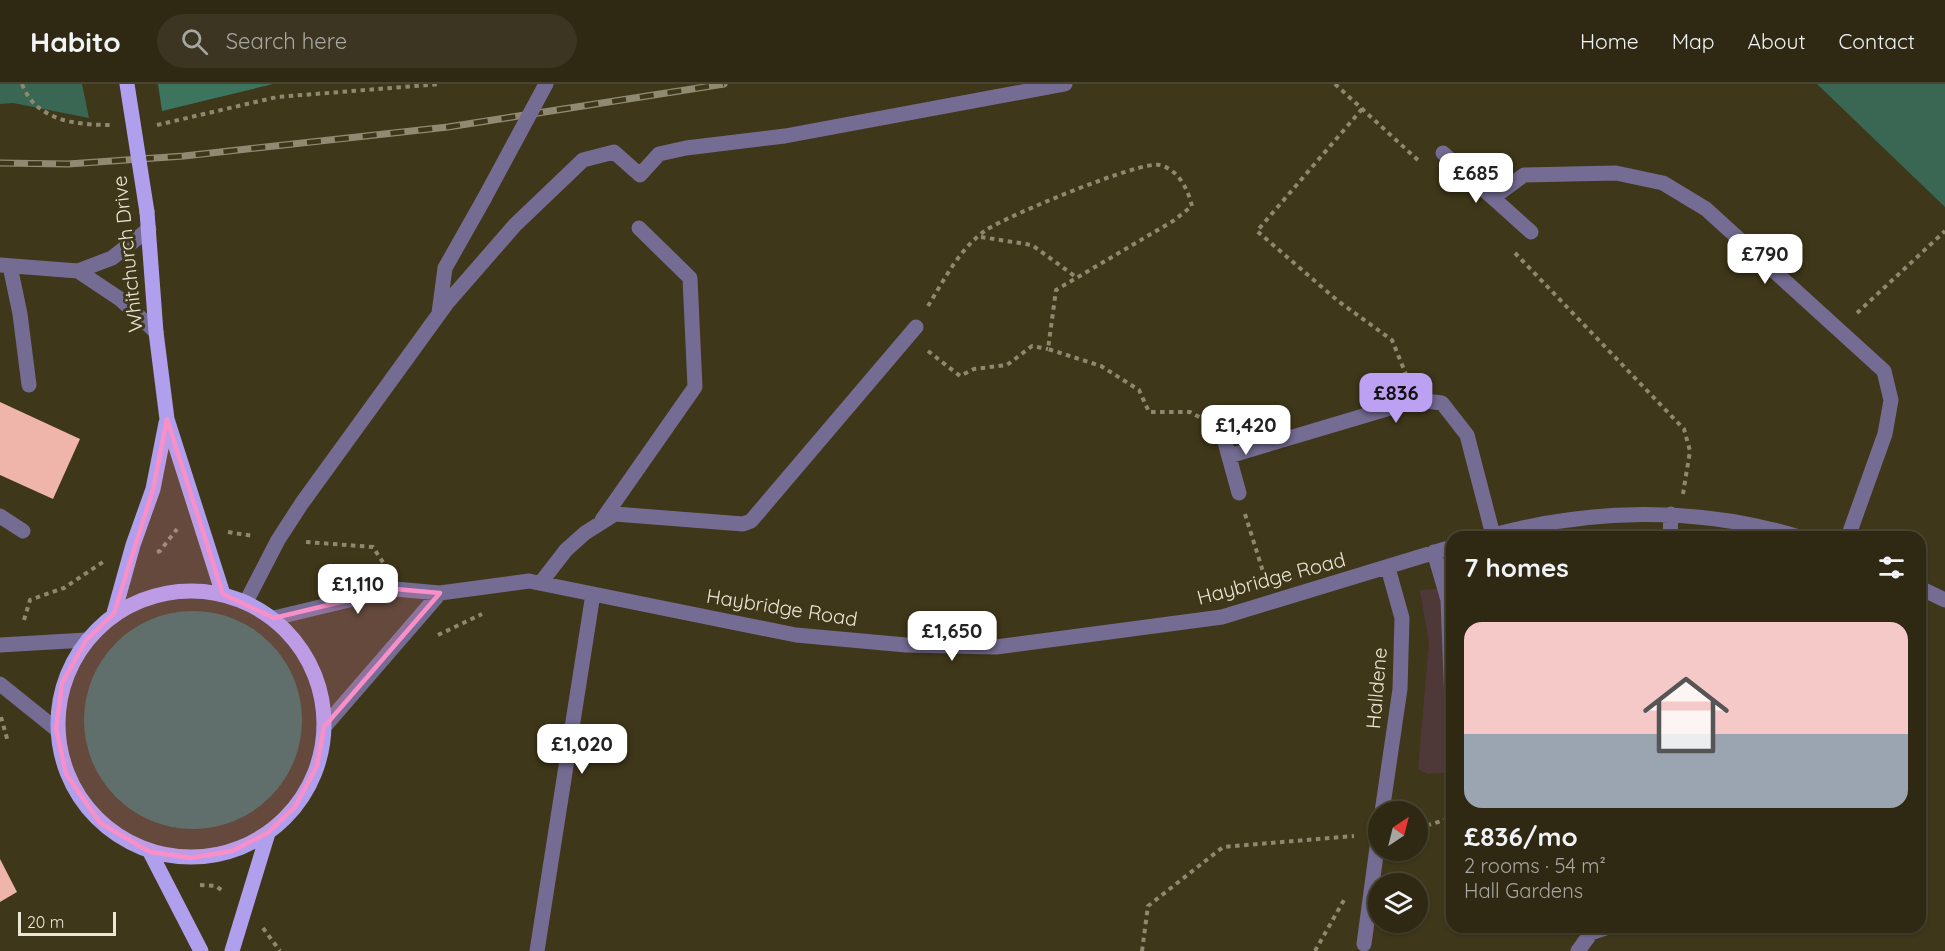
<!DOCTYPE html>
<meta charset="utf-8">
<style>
:root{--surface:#2f2913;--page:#3b3521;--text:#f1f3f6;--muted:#a7a6a0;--line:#4a4533;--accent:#bca0f2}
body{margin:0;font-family:Quicksand,sans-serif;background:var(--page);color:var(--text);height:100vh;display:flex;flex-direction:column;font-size:22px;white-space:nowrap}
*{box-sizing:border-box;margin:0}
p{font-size:20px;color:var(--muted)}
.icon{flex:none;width:33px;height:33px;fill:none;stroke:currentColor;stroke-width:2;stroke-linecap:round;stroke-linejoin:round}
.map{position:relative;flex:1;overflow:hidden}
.sheet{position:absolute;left:1446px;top:447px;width:480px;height:402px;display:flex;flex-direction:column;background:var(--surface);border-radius:18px;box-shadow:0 2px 4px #0004,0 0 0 2px var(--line)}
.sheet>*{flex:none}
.needle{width:39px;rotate:35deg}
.buttons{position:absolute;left:1368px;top:717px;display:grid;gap:12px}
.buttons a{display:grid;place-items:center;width:60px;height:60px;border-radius:50%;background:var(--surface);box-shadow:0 2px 4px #0004,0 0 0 2px var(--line);font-size:30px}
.scale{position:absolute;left:18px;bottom:15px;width:98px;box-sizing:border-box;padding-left:6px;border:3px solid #ebe6d5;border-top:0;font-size:16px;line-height:21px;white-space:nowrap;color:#ebe6d5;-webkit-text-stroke:4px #3f3719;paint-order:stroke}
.price{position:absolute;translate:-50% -51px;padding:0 14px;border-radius:12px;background:#fff;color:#222;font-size:20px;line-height:39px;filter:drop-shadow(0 2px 3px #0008)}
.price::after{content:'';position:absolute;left:50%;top:36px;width:18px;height:14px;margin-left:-9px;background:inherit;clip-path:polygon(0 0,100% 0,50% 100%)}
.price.current{background:var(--accent);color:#111}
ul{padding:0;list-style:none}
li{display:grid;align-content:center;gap:12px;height:318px;padding:0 18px}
li span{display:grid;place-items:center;height:186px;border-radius:18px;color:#555}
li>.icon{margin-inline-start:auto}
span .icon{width:108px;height:108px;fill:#fffc;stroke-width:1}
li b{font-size:26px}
h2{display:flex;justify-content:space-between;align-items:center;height:72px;padding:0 18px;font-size:26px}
header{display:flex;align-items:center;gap:36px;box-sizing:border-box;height:84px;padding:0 30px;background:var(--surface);border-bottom:2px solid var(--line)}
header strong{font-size:28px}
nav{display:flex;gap:33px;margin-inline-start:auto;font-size:21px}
.search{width:420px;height:54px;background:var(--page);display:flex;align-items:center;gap:15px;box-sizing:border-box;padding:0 21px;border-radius:33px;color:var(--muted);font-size:22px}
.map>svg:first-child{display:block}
.commercial{fill:#4e3938}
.green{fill:#3a6754}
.forest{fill:#3c745d}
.building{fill:#efb4aa}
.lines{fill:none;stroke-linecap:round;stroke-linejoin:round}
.path{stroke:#8f8870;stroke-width:4;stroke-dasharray:4.5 4.5;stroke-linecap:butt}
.minor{stroke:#746c93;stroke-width:15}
.major{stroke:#af9fed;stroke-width:15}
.rail-casing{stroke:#918a72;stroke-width:7}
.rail{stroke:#3f3719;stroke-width:4.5;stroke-dasharray:14;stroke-linecap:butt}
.minor-bridge{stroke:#746c93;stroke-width:15}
.major-bridge{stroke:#af9fed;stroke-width:15}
.marked{fill:#f98fc8;fill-opacity:0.2;stroke:#f98fc8;stroke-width:4.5;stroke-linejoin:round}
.labels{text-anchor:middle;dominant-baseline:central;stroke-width:6;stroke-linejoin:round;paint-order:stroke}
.street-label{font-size:20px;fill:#ebe6d5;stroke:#3f3719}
</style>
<header>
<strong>Habito</strong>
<div class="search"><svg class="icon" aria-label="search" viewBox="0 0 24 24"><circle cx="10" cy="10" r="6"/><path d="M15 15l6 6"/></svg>Search here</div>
<nav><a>Home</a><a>Map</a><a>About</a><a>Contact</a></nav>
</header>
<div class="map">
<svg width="1945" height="867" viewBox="0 0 1945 867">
<rect width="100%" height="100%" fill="#3f3719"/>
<!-- commercial -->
<path class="commercial" d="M 1452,504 L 1452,688 L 1427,690 L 1418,685 L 1429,559 L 1420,506 Z"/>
<!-- green -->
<path class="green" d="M 0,0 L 82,0 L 89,34 L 13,19 L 0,20 Z
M 1817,0 L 1945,0 L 1945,123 Z
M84 636a109 109 0 1 1 218 0a109 109 0 1 1-218 0Z"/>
<!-- forest -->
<path class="forest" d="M 158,0 L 273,0 L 162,27 Z"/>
<!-- building -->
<path class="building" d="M 0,318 L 80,355 L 53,415 L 0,391 Z
M 0,775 L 17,808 L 0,818 Z"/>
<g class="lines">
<!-- path -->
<path class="path" d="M 22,0 C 36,37 76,41 111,41
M 1335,0 L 1420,78
M 1362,25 L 1257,147 L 1338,217 L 1392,256 L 1407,293
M 157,41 L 277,13 L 441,0
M 981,153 L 1032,161 L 1076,193
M 1515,169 L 1684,345 L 1690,367 L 1683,410
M 928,222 C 944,196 960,164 986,146 C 1007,132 1141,76 1160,81 C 1179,86 1188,106 1192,122 L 1173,137 L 1056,206 L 1048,265 L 1101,282 L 1139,306 L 1149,328 L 1190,328 L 1201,334
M 1857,229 L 1945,147
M 928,267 L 960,292 L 974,285 L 1007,281 L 1032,262 L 1048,265
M 1245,430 L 1265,494
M 228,448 L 253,452
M 306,458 L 373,463 L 386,483
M 157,468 L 160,467 L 177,445
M 24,536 L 30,516 L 64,504 L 103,478
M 438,551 L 482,530
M 1,633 L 8,658
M 1418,744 L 1452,734
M 200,801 L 216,802 L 224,808
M 263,844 L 280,867
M 1142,867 L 1148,822 L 1223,763 L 1354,752
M 1315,867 L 1344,816"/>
<!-- minor -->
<path class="minor" d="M 1443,69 L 1531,148
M 1494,113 L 1524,91 L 1616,89 L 1663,99 L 1706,125 L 1884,287 L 1891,316 L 1885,350 L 1848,453
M 0,181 L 78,187 L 112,174 L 149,145
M 10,182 L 20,230 L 29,301
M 78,187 L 120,215 L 156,248
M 439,229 L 445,184 L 484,115
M 1221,344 L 1239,409
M 1229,372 L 1417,316 L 1442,319 L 1467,351 L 1493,451
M 0,432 L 23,447
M 602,436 L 695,303 L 690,194 L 639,144
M 1486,453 C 1589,424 1697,422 1799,453
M 1670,453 L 1671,430
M 1434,468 L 1448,516 L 1452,517
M 542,497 L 566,466 L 585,449 L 615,430 L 743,440 L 751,437 L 916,243
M 1920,504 L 1945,516
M 1448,516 L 1452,620
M 246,518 L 278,456 L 302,419 L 447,219 L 515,141 L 583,76 L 614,68 L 640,91 L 659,70 L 686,64 L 785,52 L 1065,0
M 274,534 L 395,505 L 440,509 L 529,497 L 796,551 L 906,561 L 996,563 L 1222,533 L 1452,463
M 0,561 L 86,556
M 0,600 L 56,645
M 324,643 L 440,509
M 1382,728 L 1400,605 L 1402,534 L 1388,484
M 1364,860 L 1378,756
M 537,867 L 593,510
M 1578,867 L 1591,849 L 1609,843"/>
<!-- major -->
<path class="major" d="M 147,128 L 156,248 L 167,335 L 223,510
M58 640a133 133 0 1 1 266 0a133 133 0 1 1-266 0Z
M 114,529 L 133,461 L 153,405 L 166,339
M 150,768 L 201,867
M 232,867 L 268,749"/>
<!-- rail casing -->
<g class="rail-casing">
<path id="rail" d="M 0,79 L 68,80 L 184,72 L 448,43 L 724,0"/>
</g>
<!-- rail -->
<use href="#rail" class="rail"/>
<!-- minor-bridge -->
<path class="minor-bridge" d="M 484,115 L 546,0"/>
<!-- major-bridge -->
<path class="major-bridge" d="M 127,0 L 147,128"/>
</g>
<!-- marked area -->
<path class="marked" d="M 167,335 L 223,510 L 274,534 L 395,505 L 440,509 L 324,643 L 317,682 L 295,723 L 268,749 L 232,767 L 191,774 L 150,768 L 100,739 L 66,690 L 56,645 L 62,599 L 86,556 L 114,529 L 153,405 Z"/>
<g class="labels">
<!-- street labels -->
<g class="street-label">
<text transform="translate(127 170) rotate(-96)">Whitchurch Drive</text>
<text transform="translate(1271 494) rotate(-15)">Haybridge Road</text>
<text transform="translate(782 523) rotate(9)">Haybridge Road</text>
<text transform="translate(1376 604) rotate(-85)">Halldene</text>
</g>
</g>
</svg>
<div class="buttons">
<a><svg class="needle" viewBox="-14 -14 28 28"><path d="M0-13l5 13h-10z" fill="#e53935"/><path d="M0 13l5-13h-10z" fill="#a7a6a0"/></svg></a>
<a><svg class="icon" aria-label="layers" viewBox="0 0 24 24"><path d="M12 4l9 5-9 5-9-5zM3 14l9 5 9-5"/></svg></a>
</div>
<div class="scale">20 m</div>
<b class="price" style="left:1476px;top:120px">£685</b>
<b class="price" style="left:1765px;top:201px">£790</b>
<b class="price current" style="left:1396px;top:340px">£836</b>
<b class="price" style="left:1246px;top:372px">£1,420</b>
<b class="price" style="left:358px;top:531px">£1,110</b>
<b class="price" style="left:952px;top:578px">£1,650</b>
<b class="price" style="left:582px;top:691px">£1,020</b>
<section class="sheet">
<h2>7 homes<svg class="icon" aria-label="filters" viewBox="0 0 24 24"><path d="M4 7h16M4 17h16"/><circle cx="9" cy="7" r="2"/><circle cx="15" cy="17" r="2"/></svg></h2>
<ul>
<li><span style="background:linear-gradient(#f6c9c9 60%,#9aa5b1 0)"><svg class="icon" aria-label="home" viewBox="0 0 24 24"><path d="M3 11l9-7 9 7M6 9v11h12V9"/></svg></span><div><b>£836/mo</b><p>2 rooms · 54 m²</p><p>Hall Gardens</p></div></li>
</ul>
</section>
</div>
